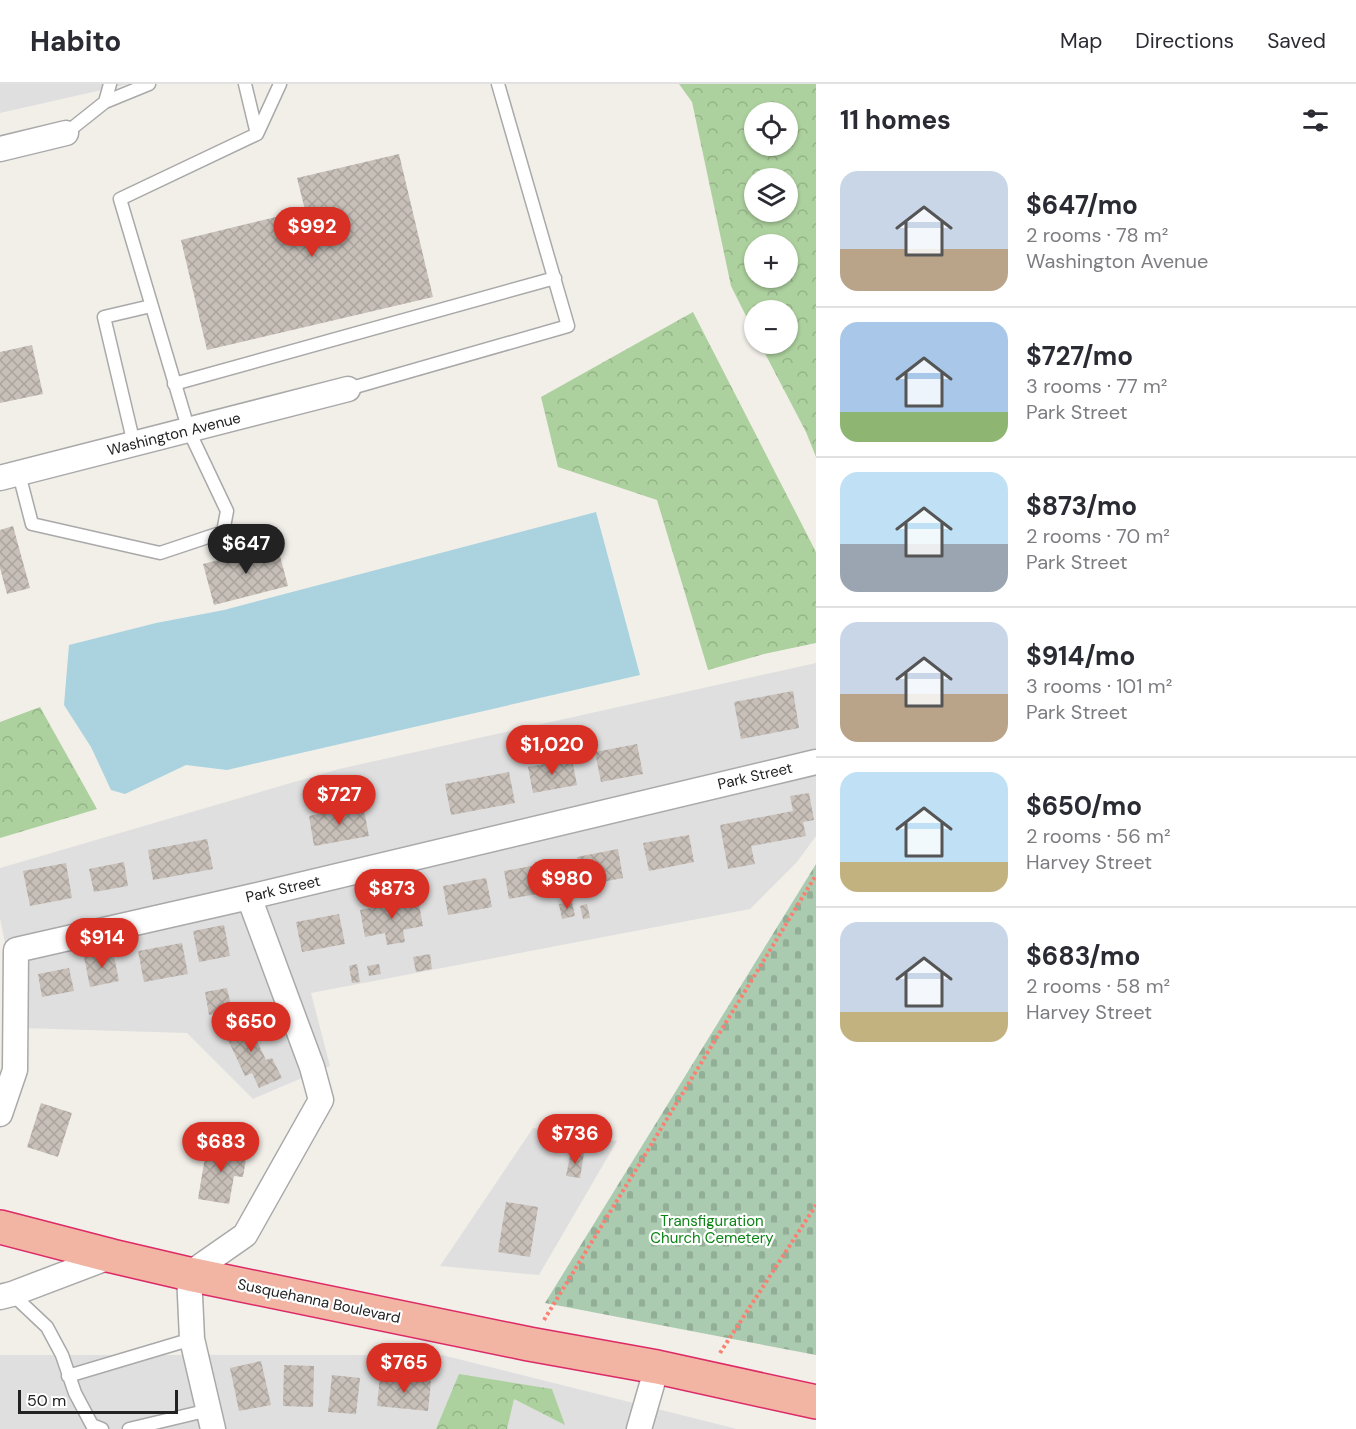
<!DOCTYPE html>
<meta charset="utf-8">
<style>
:root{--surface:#fff;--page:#f2f2f3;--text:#2b2b33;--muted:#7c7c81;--line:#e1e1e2;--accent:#d93025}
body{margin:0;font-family:"DM Sans",sans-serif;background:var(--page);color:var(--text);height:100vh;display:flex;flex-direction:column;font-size:22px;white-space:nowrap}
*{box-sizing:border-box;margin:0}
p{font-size:20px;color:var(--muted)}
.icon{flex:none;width:33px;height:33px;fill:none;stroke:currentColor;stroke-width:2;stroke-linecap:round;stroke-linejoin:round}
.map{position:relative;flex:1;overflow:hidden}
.sheet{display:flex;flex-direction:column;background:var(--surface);width:540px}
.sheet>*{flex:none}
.buttons{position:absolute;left:744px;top:18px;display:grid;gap:12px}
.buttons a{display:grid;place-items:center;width:54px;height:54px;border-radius:50%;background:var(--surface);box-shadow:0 2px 4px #0004;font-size:30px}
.scale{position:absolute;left:18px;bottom:15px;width:160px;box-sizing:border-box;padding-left:6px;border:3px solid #222;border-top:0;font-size:16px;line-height:21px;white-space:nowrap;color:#222;-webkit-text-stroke:4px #fff;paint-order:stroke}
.price{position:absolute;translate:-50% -51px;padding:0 14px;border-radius:21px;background:var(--accent);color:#fff;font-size:20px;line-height:39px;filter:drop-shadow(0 2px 3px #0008)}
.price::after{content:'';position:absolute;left:50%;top:36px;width:18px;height:14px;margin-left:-9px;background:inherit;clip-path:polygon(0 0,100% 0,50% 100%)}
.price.active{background:#222;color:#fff}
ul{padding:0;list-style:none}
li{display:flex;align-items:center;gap:18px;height:150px;padding:0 24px}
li+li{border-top:2px solid var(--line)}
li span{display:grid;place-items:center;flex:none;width:168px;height:120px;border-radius:18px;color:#555}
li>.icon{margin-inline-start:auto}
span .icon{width:72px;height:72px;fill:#fffc;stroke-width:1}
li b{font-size:26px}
h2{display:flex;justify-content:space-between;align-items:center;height:72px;padding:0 24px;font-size:26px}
header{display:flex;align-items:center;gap:36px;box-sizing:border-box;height:84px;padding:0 30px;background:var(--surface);border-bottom:2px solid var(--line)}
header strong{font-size:28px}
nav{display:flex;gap:33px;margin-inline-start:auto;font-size:21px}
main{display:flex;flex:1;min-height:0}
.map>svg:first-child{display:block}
.residential{fill:#e0dfdf}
.forest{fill:url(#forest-crowns);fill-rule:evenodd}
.cemetery{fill:url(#cemetery-stones)}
.water{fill:#aad3df}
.building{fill:url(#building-cross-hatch)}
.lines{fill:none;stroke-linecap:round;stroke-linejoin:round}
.service-casing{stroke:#a9a9a9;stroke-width:15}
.minor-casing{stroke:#a9a9a9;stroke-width:27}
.trunk-casing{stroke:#dc2a67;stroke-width:36}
.path{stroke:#fa8072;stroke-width:4;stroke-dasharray:3 3;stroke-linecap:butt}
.service{stroke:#fff;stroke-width:12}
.minor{stroke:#fff;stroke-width:24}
.trunk{stroke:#f2b4a3;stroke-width:33}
.labels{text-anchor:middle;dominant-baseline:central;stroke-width:4.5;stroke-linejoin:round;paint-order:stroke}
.street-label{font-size:15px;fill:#222;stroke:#fff}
.park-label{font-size:15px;fill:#0c8416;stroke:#fff}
</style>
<header>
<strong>Habito</strong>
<nav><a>Map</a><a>Directions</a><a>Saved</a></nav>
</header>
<main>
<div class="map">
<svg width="816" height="1345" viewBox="0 0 816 1345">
<defs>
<pattern id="forest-crowns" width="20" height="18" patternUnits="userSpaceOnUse" patternTransform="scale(1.5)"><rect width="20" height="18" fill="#add19e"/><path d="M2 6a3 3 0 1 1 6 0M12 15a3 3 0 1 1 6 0" fill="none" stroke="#95b388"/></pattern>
<pattern id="cemetery-stones" width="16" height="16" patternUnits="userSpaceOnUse" patternTransform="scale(1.5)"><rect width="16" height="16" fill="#aacbaf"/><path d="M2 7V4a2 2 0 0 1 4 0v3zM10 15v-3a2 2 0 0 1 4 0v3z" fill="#92ae96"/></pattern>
<pattern id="building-cross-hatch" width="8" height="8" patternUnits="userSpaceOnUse" patternTransform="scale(1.5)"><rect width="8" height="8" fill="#c7bfb8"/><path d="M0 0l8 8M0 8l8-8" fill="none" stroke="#aba49e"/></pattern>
</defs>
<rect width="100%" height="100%" fill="#f2efe9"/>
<!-- residential -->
<path class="residential" d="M 0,0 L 128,0 L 0,29 Z
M 816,579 L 816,752 L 797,778 L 750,825 L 311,909 L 330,982 L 253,1015 L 187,949 L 22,944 L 0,834 L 0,784 L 339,685 Z
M 533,1044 L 617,1057 L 539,1191 L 440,1182 Z
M 0,1271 L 442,1271 L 737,1345 L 0,1345 Z"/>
<!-- forest -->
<path class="forest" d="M 679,0 L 816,0 L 816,373 L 806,348 L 760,260 L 788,260 L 788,226 L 754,226 L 754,248 L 731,202 L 692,18 ZM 788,28 L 788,62 L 754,62 L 754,28 ZM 788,94 L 788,128 L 754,128 L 754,94 ZM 754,160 L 788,160 L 788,194 L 754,194 Z
M 693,228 L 816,468 L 816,559 L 764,570 L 708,586 L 657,416 L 558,383 L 541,313 Z
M 40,623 L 97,725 L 0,754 L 0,638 Z
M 459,1290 L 552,1305 L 565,1341 L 514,1315 L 507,1345 L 436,1345 Z"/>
<!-- cemetery -->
<path class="cemetery" d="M 816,780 L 816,1271 L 545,1219 Z"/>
<!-- water -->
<path class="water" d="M 596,428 L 640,591 L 227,686 L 186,681 L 125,710 L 111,706 L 91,663 L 64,621 L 69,561 L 156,539 L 224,526 Z"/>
<!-- building -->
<path class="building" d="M 399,70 L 433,213 L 207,266 L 181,156 L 305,126 L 297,94 Z
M 32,261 L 43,310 L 0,319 L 0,268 Z
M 13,442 L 30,504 L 7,510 L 0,484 L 0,446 Z
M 277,461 L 288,502 L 214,521 L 203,480 Z
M 793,607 L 799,644 L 741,655 L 734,618 Z
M 637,660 L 643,690 L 601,698 L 595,668 Z
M 572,675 L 577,701 L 533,709 L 528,683 Z
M 509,688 L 515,719 L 451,731 L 445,700 Z
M 809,709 L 814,736 L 803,738 L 806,752 L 751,762 L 755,780 L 728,785 L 720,741 L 793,727 L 790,712 Z
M 363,721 L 369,752 L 314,762 L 309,732 Z
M 689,751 L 694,778 L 649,787 L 643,759 Z
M 207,755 L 213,785 L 153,796 L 148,766 Z
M 618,765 L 623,794 L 582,802 L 577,773 Z
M 124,778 L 128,802 L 94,808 L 89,785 Z
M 66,779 L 72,814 L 30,822 L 23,787 Z
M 549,779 L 554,807 L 509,815 L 504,787 Z
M 486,794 L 492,823 L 448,831 L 443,802 Z
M 418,815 L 423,842 L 403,846 L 405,858 L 387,861 L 385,849 L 365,853 L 360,826 Z
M 572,818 L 575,832 L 562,835 L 559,820 Z
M 587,820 L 590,834 L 583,835 L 580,822 Z
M 339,830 L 345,860 L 302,868 L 296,838 Z
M 224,841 L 230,872 L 199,878 L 193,847 Z
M 182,859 L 188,890 L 144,898 L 138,867 Z
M 113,867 L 119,897 L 90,903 L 84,873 Z
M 430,870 L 432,885 L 416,888 L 413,873 Z
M 357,880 L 360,898 L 352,899 L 349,882 Z
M 379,880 L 381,890 L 369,892 L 367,882 Z
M 69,884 L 74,907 L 42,913 L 38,890 Z
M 227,904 L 232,926 L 209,931 L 205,908 Z
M 245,932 L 266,976 L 272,974 L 282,994 L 259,1004 L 252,989 L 245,992 L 222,943 Z
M 41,1019 L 72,1029 L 58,1073 L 27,1063 Z
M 207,1061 L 238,1066 L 238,1068 L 247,1069 L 243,1093 L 234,1092 L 229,1120 L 198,1115 Z
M 571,1067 L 584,1069 L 580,1094 L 566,1092 Z
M 506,1118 L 538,1123 L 530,1173 L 498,1168 Z
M 261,1277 L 271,1321 L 239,1327 L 230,1284 Z
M 284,1281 L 314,1282 L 313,1323 L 283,1322 Z
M 332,1291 L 360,1294 L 356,1330 L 328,1328 Z
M 380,1292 L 431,1297 L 428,1327 L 377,1322 Z"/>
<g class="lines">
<!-- service casing -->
<g class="service-casing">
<path id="service" d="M 245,0 L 257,50
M 105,18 L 110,0
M 66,49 L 105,18 L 149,0
M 174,300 L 555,194
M 348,305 L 568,242 L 498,0
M 134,360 L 104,233 L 151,222
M 19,390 L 32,440 L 160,469 L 223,448 L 227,427 L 189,347 L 120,115 L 257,50 L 280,0
M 12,1210 L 47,1243 L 62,1271 L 75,1309 L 92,1341 L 102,1345
M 68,1292 L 192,1255
M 129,1345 L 209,1326"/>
</g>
<!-- minor casing -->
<g class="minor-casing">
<path id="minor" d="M 0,65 L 66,49
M 0,394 L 348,305
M 0,1030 L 15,986 L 16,866 L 249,813 L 816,678
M 0,1213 L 12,1210 L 112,1172
M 213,1345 L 192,1255 L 189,1190 L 245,1151 L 321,1016 L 312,983 L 249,813
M 639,1345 L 657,1283"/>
</g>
<!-- trunk casing -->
<g class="trunk-casing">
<path id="trunk" d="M 0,1143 L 112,1172 L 189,1190 L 529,1260 L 657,1283 L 816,1318"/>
</g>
<!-- path -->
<path class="path" d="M 544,1236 L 816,791
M 720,1269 L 816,1121"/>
<!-- service -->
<use href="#service" class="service"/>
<!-- minor -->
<use href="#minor" class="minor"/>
<!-- trunk -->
<use href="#trunk" class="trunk"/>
</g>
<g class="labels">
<!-- street labels -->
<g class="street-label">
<text transform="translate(174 350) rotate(-14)">Washington Avenue</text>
<text transform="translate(755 692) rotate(-13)">Park Street</text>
<text transform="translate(283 805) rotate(-13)">Park Street</text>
<text transform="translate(319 1217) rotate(12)">Susquehanna Boulevard</text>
</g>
<!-- park labels -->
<g class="park-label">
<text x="712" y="1137">Transfiguration<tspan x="712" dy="17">Church Cemetery</tspan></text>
</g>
</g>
</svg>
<div class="buttons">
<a><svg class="icon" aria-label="locate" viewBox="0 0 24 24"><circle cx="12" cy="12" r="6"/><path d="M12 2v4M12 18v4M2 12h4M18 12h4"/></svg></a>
<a><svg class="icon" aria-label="layers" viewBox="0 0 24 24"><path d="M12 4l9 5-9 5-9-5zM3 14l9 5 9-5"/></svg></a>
<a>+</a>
<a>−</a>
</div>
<div class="scale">50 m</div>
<b class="price" style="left:312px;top:174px">$992</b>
<b class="price active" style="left:246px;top:491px">$647</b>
<b class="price" style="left:552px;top:692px">$1,020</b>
<b class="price" style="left:339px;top:742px">$727</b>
<b class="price" style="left:567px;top:826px">$980</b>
<b class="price" style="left:392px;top:836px">$873</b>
<b class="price" style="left:102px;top:885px">$914</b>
<b class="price" style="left:251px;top:969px">$650</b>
<b class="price" style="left:575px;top:1081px">$736</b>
<b class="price" style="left:221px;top:1089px">$683</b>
<b class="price" style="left:404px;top:1310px">$765</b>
</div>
<section class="sheet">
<h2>11 homes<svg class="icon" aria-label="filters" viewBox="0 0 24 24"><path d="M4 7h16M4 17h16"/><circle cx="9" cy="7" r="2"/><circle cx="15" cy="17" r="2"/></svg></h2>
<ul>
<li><span style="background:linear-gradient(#c9d6e8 65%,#b9a48a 0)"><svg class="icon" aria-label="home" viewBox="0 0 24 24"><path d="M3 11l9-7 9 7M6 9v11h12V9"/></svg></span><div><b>$647/mo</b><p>2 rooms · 78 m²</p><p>Washington Avenue</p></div></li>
<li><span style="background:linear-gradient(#a9c7e8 75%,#8fb573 0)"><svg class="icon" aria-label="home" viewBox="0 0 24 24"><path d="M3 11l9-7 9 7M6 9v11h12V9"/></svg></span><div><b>$727/mo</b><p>3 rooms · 77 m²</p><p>Park Street</p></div></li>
<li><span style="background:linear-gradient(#bfe0f5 60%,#9aa5b1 0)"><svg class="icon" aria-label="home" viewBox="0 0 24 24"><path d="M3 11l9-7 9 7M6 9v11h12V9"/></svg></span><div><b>$873/mo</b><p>2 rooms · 70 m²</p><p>Park Street</p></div></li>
<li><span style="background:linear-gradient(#c9d6e8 60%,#b9a48a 0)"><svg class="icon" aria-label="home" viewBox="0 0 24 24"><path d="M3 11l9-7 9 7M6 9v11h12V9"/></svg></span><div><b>$914/mo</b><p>3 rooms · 101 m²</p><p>Park Street</p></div></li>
<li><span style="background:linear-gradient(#bfe0f5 75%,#c2b280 0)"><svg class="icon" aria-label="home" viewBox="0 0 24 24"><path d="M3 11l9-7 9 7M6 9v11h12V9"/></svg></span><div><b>$650/mo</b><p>2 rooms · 56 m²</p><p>Harvey Street</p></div></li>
<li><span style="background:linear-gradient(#c9d6e8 75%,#c2b280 0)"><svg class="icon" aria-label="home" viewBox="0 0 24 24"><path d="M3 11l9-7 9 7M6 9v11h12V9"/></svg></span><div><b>$683/mo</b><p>2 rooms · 58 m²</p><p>Harvey Street</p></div></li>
</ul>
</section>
</main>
